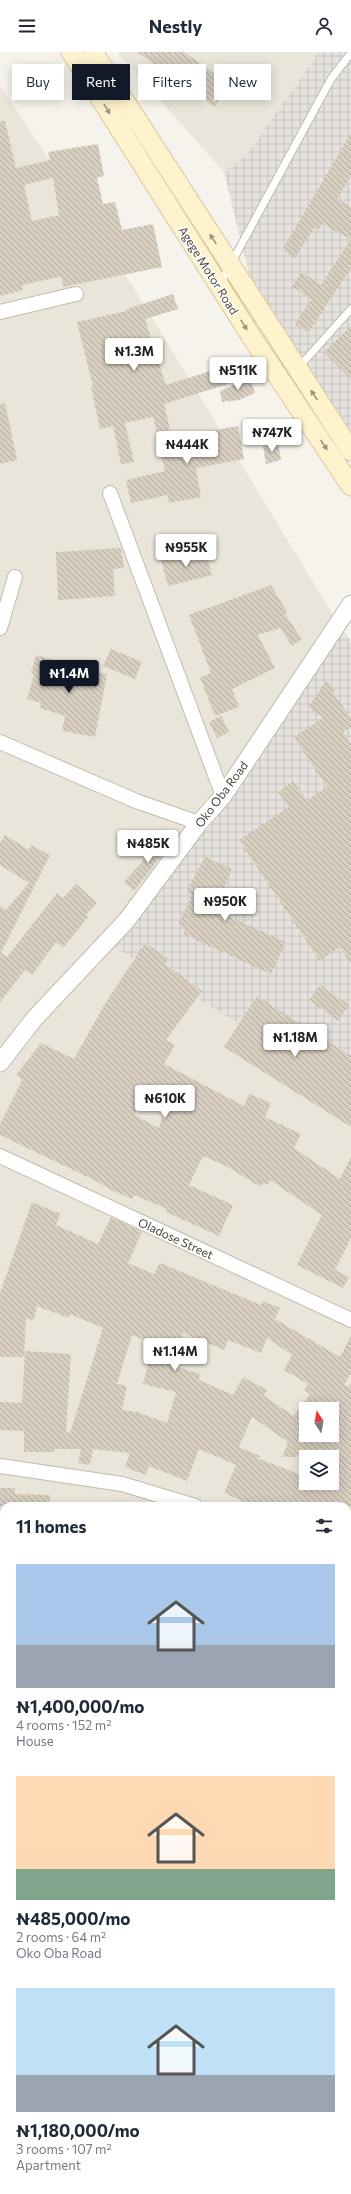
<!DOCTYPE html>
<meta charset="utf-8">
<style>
:root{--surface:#fff;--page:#f6f6f7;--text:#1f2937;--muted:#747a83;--accent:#111827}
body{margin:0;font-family:Commissioner,sans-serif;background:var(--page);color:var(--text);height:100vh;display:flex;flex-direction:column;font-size:15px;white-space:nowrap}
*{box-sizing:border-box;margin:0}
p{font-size:13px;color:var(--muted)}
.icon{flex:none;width:22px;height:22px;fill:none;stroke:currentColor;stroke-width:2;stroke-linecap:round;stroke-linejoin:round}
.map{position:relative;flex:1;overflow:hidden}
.sheet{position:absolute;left:0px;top:1450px;width:351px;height:692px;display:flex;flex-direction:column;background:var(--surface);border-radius:12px 12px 0 0;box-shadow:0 2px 10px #0003}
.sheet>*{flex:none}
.hud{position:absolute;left:12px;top:12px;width:327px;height:36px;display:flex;gap:8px}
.needle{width:26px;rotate:349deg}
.buttons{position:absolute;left:299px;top:1350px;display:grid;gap:8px}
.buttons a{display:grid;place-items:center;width:40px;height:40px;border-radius:0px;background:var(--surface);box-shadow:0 2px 10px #0003;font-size:20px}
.price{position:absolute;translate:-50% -34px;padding:0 9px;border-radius:4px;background:#fff;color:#222;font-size:13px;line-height:26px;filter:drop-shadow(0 1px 2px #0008)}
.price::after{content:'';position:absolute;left:50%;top:24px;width:12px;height:9px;margin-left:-6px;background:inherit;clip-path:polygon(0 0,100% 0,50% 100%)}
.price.selected{background:var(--accent);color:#fff}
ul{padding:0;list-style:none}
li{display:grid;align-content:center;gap:8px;height:212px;padding:0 16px}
li span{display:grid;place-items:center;height:124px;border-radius:0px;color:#555}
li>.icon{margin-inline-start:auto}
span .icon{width:72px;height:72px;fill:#fffc;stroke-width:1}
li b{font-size:17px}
h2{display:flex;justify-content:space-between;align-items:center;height:48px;padding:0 16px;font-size:17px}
.chip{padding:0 14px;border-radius:0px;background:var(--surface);box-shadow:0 2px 10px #0003;font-size:14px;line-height:36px}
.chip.selected{background:var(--accent);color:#fff}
header{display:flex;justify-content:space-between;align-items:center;height:52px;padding:0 16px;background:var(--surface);font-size:18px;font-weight:700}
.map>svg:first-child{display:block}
.residential{fill:#eae5da;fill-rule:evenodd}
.industrial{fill:url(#industrial-grid)}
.building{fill:url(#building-back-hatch);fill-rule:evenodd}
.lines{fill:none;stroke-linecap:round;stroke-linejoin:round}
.service-casing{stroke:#c2bbae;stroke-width:9}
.minor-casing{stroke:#c2bbae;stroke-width:16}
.tertiary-casing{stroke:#c2bbae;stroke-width:19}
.secondary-casing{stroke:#d6c79b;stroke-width:21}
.service{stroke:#fff;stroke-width:7}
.minor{stroke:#fff;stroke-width:14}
.tertiary{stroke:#fff;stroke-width:17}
.secondary{stroke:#fff3cd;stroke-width:19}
.oneway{fill:#9c937c}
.labels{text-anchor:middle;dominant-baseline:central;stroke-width:3;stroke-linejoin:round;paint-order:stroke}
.street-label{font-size:12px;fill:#4b4439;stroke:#fff}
</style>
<header><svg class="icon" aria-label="menu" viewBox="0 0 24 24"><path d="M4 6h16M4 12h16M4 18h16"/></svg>Nestly<svg class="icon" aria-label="person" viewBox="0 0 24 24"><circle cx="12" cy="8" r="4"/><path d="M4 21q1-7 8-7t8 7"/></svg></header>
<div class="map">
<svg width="351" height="2142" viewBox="0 0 351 2142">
<defs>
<pattern id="industrial-grid" width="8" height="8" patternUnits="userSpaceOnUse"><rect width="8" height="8" fill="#e6e2dd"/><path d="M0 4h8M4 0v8" fill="none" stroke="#c7c3be"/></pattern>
<pattern id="building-back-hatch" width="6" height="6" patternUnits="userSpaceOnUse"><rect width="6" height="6" fill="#d8cfc1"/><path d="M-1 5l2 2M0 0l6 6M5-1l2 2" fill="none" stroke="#b1aa9e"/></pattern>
</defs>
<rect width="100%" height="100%" fill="#f6f3ec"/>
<!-- residential -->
<path class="residential" d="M 117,0 L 319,0 L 246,104 L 224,120 Z
M 0,33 L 135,238 L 335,566 L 351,1041 L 351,2142 L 0,2142 ZM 306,1357 L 332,1357 L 332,1383 L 306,1383 ZM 306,1405 L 332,1405 L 332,1431 L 306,1431 ZM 4,1454 L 347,1454 L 347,2138 L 4,2138 Z"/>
<!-- industrial -->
<path class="industrial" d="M 319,0 L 351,0 L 351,379 L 303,315 L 252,234 L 224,120 L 246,104 Z
M 335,566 L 351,590 L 351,1041 L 113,894 Z"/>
<!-- building -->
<path class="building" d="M 137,0 L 184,0 L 230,33 L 214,55 Z
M 0,69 L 5,69 L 16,116 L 50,108 L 48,100 L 98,92 L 104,124 L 97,126 L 103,152 L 115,150 L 122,178 L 153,172 L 162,215 L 63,235 L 62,226 L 59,225 L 22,233 L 23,238 L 0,244 ZM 53,126 L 59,163 L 32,169 L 24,133 Z
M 351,81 L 351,124 L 337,147 L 351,155 L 351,187 L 322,172 L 318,178 L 314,176 L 295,206 L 282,198 Z
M 351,187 L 351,216 L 308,281 L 295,272 L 311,247 L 292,234 L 302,220 L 321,233 Z
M 173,242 L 178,257 L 145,267 L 166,333 L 223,315 L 228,332 L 164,352 L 170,377 L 157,382 L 153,365 L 125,371 L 134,410 L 121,412 L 113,374 L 100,377 L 91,335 L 93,334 L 77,270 L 127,259 L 127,257 Z
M 351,274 L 351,327 L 324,300 Z
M 250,326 L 255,341 L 239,348 L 222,350 L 220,339 Z
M 5,351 L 17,408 L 0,412 L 0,352 Z
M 238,374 L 244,407 L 196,416 L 201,445 L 169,451 L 168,443 L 131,451 L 126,428 L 165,419 L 158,388 Z
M 278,391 L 281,408 L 266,412 L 263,394 Z
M 121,496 L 124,516 L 113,517 L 115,544 L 58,548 L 56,500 Z
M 205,497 L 212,523 L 168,534 L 161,508 Z
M 271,533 L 287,560 L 285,562 L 302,587 L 292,594 L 280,576 L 258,583 L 275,616 L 232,637 L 239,655 L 215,664 L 200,625 L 211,621 L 189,563 Z
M 111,597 L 142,610 L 135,627 L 103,614 Z
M 36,603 L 70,613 L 69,615 L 107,622 L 95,685 L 62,679 L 65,664 L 40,656 L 41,651 L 27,647 L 34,622 L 31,621 Z
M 326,629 L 336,636 L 333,641 L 351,666 L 351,675 L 343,680 L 351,692 L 351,912 L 340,895 L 320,909 L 239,788 L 289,755 L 278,740 L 293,729 L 307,748 L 327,735 L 294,685 L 323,666 L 308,655 Z
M 221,664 L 229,680 L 217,686 L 209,670 Z
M 5,783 L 29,798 L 31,793 L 50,803 L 1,901 L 7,905 L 57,841 L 63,846 L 76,832 L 97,851 L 86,863 L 88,865 L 63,896 L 56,890 L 32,923 L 25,918 L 0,950 L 0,853 L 6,858 L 29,831 L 0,813 L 0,791 Z
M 165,784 L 172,790 L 134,839 L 124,830 Z
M 205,805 L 232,817 L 224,836 L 221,835 L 210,856 L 286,890 L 271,922 L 183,882 L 186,876 L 178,872 L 192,843 L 186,840 Z
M 145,891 L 169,907 L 165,912 L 202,939 L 166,988 L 175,993 L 164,1012 L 244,1054 L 249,1042 L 271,1051 L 265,1065 L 301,1082 L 294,1096 L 340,1127 L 351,1105 L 351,1186 L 335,1218 L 349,1225 L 343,1236 L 297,1213 L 322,1163 L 270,1128 L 267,1133 L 263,1131 L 261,1135 L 226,1114 L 203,1104 L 189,1133 L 233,1153 L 219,1184 L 166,1160 L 167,1157 L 134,1143 L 132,1147 L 111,1138 L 96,1129 L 0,1083 L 0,1072 L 22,1028 L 16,1023 L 41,991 L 74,1007 L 106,950 ZM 151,1034 L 170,1043 L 159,1076 L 134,1063 Z
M 320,933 L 349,953 L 338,969 L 309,948 Z
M 257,944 L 351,1004 L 351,1075 L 224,995 Z
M 32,1150 L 60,1162 L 56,1173 L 98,1192 L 111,1165 L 142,1180 L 128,1211 L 154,1222 L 160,1211 L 261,1253 L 263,1249 L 280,1256 L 275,1267 L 340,1305 L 351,1284 L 351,1321 L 344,1333 L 349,1335 L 351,1331 L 351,1454 L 254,1454 L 224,1441 L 236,1413 L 199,1397 L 187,1429 L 149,1414 L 146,1423 L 125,1415 L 130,1401 L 93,1397 L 90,1413 L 78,1411 L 81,1397 L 54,1397 L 54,1400 L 24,1400 L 24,1379 L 0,1378 L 0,1350 L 22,1351 L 25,1299 L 71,1302 L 66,1380 L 70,1381 L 103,1276 L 70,1262 L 69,1266 L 37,1254 L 34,1268 L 26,1266 L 24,1305 L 0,1305 L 0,1241 ZM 183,1281 L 224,1298 L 228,1288 L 261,1301 L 267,1286 L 292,1303 L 284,1318 L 308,1332 L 304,1338 L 310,1342 L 294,1364 L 264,1344 L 267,1338 L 243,1325 L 233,1343 L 199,1328 L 200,1322 L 174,1314 ZM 132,1283 L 154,1292 L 143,1332 L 176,1340 L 167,1371 L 137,1360 L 122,1358 L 127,1334 L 117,1332 ZM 306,1357 L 340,1357 L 332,1376 L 332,1383 L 306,1383 ZM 252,1365 L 288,1390 L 282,1405 L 332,1405 L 332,1431 L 302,1431 L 304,1424 L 255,1405 L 262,1405 L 239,1395 Z
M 0,1436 L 15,1436 L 15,1442 L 50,1443 L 50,1454 L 0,1454 Z"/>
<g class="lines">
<!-- service casing -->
<g class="service-casing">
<path id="service" d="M 220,232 L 331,27 L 351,1
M 299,315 L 351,257"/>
</g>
<!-- minor casing -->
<g class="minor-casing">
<path id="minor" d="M 0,260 L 76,242
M 110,441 L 223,744
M 0,576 L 15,525
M 0,690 L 136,749 L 199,771
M 0,1104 L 351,1268
M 0,1414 L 122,1432 L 195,1454
M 347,1507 L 351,1509
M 0,1586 L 4,1585
M 347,1665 L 351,1664
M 0,1706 L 4,1706
M 0,1959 L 4,1959
M 67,2138 L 69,2142
M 233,2138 L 235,2142
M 299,2138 L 301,2142"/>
</g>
<!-- tertiary casing -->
<g class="tertiary-casing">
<path id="tertiary" d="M 0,1011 L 34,967 L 127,868 L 199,771 L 223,744 L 351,552"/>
</g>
<!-- secondary casing -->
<g class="secondary-casing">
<path id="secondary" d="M 71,0 L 251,284 L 351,434
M 93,0 L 351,399"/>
</g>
<!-- service -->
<use href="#service" class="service"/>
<!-- minor -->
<use href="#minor" class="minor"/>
<!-- tertiary -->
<use href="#tertiary" class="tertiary"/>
<!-- secondary -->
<use href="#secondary" class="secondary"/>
</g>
<!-- one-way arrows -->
<defs><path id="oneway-solid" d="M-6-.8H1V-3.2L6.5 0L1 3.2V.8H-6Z"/></defs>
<g class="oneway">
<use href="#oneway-solid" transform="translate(107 57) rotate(58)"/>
<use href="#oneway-solid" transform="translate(213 187) rotate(-123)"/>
<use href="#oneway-solid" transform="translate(244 273) rotate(58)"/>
<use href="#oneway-solid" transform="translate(314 343) rotate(-123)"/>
<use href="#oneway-solid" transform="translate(324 393) rotate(56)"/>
</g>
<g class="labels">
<!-- street labels -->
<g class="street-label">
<text transform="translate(209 218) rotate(58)">Agege Motor Road</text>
<text transform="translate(221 742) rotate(-53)">Oko Oba Road</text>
<text transform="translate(176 1186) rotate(25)">Oladose Street</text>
</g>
</g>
</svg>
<div class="buttons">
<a><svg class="needle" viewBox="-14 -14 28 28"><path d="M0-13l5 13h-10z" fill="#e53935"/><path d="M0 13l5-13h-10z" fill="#747a83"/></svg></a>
<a><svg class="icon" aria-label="layers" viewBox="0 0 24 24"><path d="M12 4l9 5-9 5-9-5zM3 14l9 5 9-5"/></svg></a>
</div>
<b class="price" style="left:134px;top:320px">₦1.3M</b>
<b class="price" style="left:238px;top:339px">₦511K</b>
<b class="price" style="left:272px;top:401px">₦747K</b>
<b class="price" style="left:187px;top:413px">₦444K</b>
<b class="price" style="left:186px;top:516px">₦955K</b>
<b class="price selected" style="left:69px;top:642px">₦1.4M</b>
<b class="price" style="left:148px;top:812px">₦485K</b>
<b class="price" style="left:225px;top:870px">₦950K</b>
<b class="price" style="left:295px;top:1006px">₦1.18M</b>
<b class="price" style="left:165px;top:1067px">₦610K</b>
<b class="price" style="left:175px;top:1320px">₦1.14M</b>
<div class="hud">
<a class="chip">Buy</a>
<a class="chip selected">Rent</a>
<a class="chip">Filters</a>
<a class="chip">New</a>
</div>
<section class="sheet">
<h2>11 homes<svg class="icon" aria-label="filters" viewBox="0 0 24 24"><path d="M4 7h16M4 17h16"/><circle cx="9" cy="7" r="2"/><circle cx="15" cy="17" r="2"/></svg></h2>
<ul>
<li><span style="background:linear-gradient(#a9c7e8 65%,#9aa5b1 0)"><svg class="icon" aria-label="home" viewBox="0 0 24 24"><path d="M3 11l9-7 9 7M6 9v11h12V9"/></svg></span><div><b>₦1,400,000/mo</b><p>4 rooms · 152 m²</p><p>House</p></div></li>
<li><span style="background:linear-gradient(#ffd9b3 75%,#7fa58c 0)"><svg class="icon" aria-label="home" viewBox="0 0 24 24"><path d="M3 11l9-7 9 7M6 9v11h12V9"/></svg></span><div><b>₦485,000/mo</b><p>2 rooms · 64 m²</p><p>Oko Oba Road</p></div></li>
<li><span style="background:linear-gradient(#bfe0f5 70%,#9aa5b1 0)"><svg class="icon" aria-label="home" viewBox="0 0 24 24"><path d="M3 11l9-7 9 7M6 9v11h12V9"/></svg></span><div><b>₦1,180,000/mo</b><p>3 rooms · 107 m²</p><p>Apartment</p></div></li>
</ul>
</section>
</div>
